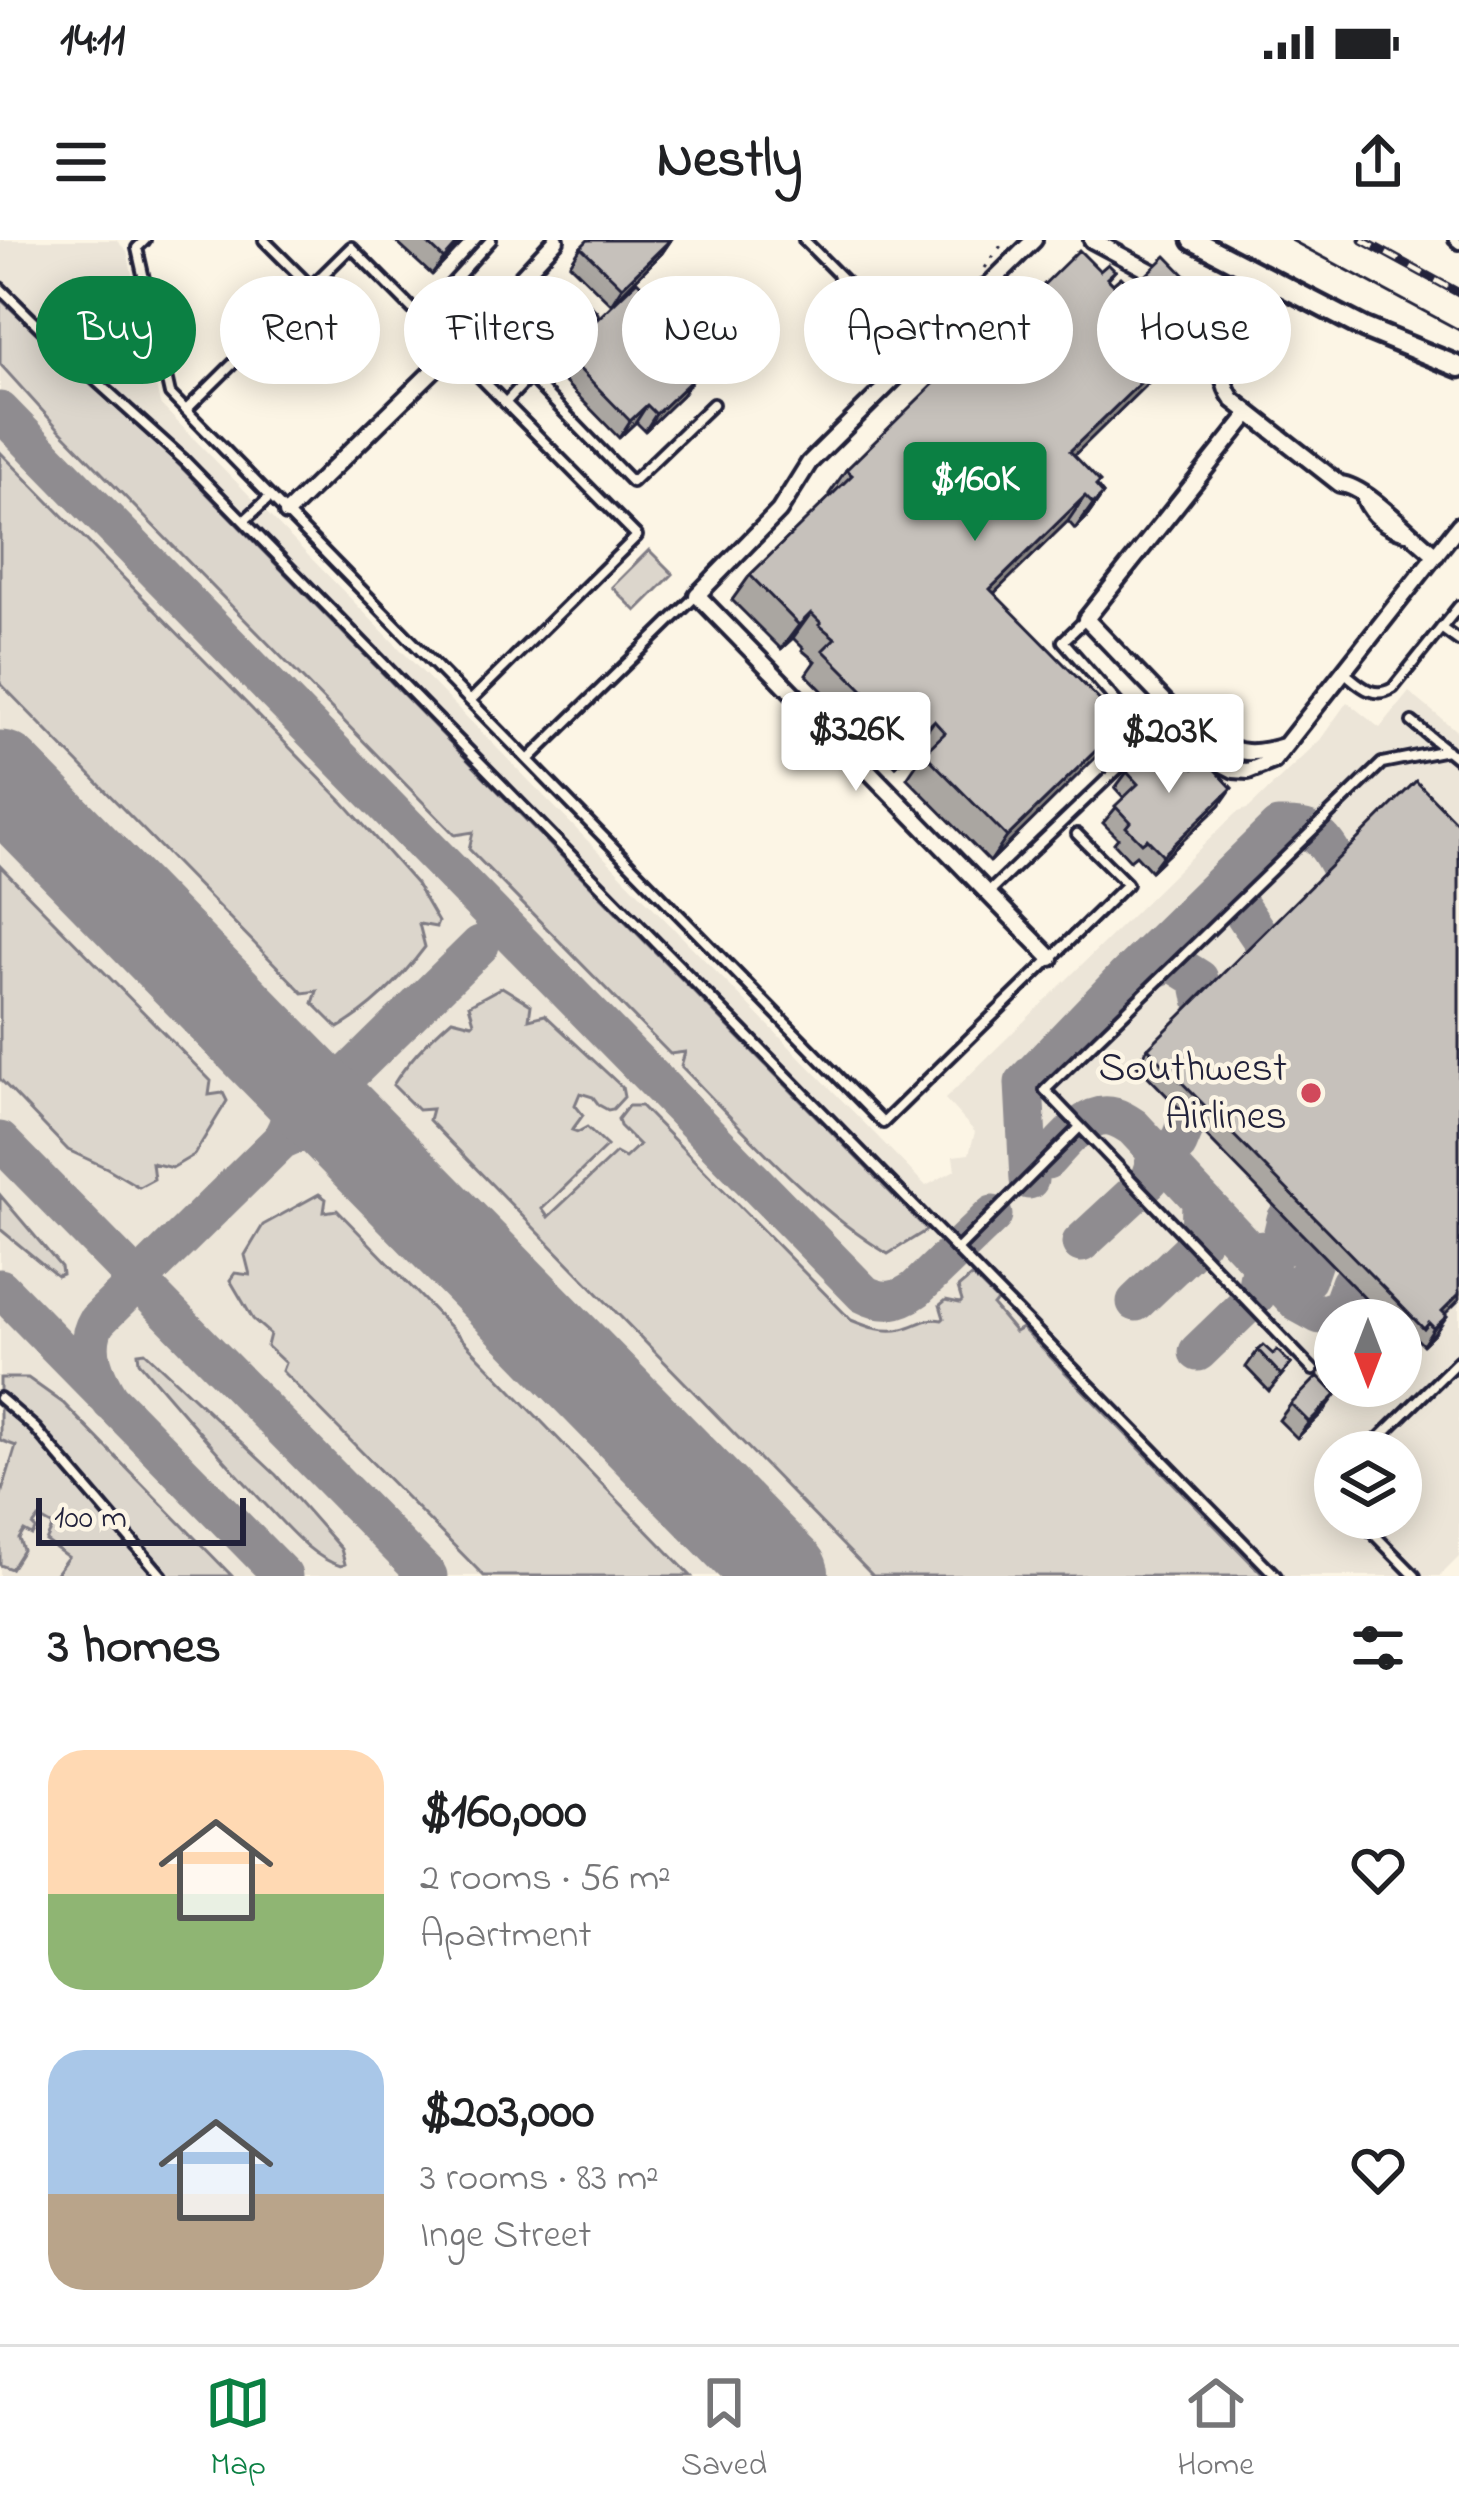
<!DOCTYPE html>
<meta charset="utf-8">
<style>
:root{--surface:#fff;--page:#f2f2f2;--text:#202124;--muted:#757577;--line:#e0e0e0;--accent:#0b8043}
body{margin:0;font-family:"Indie Flower",sans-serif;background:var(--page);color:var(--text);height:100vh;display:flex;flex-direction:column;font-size:45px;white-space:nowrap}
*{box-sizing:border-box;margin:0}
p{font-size:39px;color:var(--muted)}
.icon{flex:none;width:66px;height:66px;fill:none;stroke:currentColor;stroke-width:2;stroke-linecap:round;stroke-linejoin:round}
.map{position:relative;height:1336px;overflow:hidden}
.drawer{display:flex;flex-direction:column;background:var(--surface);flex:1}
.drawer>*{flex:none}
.top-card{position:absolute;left:36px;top:36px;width:1389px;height:108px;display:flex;gap:24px}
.needle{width:78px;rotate:180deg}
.controls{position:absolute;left:1314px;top:1059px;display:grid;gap:24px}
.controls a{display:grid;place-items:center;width:108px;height:108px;border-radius:50%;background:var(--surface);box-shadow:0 6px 30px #0003;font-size:60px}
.scale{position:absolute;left:36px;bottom:30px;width:210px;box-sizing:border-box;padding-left:12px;border:6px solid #22223b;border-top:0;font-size:33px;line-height:42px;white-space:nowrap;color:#22223b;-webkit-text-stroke:9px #fcf5e5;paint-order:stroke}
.price{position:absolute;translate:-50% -102px;padding:0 27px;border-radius:12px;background:#fff;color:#222;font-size:39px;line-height:78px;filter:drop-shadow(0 3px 6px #0008)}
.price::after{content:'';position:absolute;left:50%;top:72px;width:36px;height:27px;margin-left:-18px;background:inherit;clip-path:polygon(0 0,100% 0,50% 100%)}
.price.current{background:var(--accent);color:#fff}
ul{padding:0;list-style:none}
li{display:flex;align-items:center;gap:36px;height:300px;padding:0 48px}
li span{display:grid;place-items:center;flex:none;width:336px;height:240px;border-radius:36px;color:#555}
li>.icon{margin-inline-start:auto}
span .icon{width:144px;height:144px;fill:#fffc;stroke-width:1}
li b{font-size:51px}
h2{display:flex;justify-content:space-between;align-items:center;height:144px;padding:0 48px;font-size:51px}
.tag{padding:0 42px;border-radius:54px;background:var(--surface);box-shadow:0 6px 30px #0003;font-size:42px;line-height:108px}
.tag.current{background:var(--accent);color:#fff}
.status{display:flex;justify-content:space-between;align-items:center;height:84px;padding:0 60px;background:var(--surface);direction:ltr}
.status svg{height:33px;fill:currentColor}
header{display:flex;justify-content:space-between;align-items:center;height:156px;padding:0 48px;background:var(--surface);font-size:54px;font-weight:700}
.dock{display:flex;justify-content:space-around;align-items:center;height:168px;border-top:3px solid var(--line);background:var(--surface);font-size:33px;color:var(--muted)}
.dock a{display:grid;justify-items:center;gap:6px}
.dock .current{color:var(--accent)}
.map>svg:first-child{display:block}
.built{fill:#ece5d8;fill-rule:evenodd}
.green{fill:#dcd6cc;stroke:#7f7c84;stroke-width:3}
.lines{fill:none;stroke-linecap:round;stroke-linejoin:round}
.taxiway{stroke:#8f8c90;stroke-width:39}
.runway{stroke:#8f8c90;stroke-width:93}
.service-casing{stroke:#22223b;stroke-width:16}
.minor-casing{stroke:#22223b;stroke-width:22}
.secondary-casing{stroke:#22223b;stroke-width:27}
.path{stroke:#22223b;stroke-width:3;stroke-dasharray:3 9;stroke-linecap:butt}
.service{stroke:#fcf5e5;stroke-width:8}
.minor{stroke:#fcf5e5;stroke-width:14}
.secondary{stroke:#fcf5e5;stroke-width:18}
.tram{stroke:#22223b;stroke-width:3}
.rail-casing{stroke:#22223b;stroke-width:9}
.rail{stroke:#fcf5e5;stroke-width:4.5;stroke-dasharray:14;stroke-linecap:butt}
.wall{fill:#aaa6a1;stroke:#22223b;stroke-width:3}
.shaded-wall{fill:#8b8783;stroke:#22223b;stroke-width:3}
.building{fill:#c6c1bb;stroke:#22223b;stroke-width:3}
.poi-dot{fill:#d1495b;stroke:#fcf5e5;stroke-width:4.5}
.labels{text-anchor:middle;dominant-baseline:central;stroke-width:9;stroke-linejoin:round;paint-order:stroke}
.poi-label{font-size:42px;fill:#22223b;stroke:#fcf5e5;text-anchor:end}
</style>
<div class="status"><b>14:11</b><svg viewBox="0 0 49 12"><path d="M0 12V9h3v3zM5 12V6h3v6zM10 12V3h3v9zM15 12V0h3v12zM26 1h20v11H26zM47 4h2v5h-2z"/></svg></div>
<header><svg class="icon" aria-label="menu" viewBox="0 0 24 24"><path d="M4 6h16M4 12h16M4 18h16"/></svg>Nestly<svg class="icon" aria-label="share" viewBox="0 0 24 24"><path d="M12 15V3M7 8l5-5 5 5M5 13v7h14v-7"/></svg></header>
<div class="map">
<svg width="1459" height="1336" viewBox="0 0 1459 1336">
<rect width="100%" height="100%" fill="#fcf5e5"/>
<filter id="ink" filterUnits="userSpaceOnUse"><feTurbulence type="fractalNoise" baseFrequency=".00833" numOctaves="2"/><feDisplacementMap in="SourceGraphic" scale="24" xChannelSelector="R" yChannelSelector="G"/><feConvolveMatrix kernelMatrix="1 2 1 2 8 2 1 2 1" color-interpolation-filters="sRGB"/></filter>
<g filter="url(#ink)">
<!-- built -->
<path class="built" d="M 0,0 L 116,0 L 127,11 L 160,164 L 926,946 L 955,930 L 953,916 L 969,914 L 975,892 L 945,859 L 1236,573 L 1249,568 L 1320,500 L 1347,462 L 1380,488 L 1409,452 L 1459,493 L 1459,1317 L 1440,1336 L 0,1336 ZM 1335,1080 L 1401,1080 L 1401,1146 L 1335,1146 ZM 1335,1212 L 1401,1212 L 1401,1278 L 1335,1278 Z"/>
<!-- green -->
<path class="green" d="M 0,59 L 175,221 L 927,990 L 888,1014 C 811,968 744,890 681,826 L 685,812 L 670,814 L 469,609 L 473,592 L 455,595 L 58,188 L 0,124 Z
M 0,212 L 344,563 L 416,644 L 438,682 L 436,687 L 419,684 L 425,707 C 401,739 373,768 338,788 L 313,763 L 317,751 L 303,753 L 0,443 Z
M 649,310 L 673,334 L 636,371 L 612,347 Z
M 0,626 L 211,841 L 209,855 L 223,853 L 227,861 L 194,915 L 172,928 L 152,923 L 154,939 L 139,947 L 107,928 L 68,910 L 0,839 Z
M 502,747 L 531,765 L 529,779 L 545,775 L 622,847 L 624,857 L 613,869 L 608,870 L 599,865 L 593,857 L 580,853 L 575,865 L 583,875 L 572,890 L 578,892 L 587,887 L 607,906 L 542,969 L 548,977 L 616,913 L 625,918 L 639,905 L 620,886 L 618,879 L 628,866 L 641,866 L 851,1080 C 868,1087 884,1093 902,1089 C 919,1085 925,1077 942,1080 L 944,1078 L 940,1065 L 946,1060 L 960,1063 L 962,1061 L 958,1048 L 972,1036 L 997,1061 L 993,1066 L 1015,1092 L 1022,1088 L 1264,1336 L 873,1336 L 429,880 L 432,869 L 418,870 L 393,845 C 409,819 429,799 452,779 L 472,784 L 474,782 L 469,765 Z
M 319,954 L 326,959 L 324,972 L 337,970 L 691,1336 L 484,1336 L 282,1131 L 285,1123 L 267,1106 L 270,1094 L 253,1079 L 230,1040 L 235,1033 L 250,1035 L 245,1015 L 263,985 Z
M 0,955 L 61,1027 L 62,1034 L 57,1036 L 0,989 Z
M 145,1112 L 276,1235 L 341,1309 L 345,1324 L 341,1326 C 310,1317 285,1284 263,1262 C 220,1217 180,1170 139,1122 L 138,1113 Z
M 0,1138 L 28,1138 L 63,1163 L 232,1336 L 54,1336 L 68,1317 L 46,1301 L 53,1286 L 39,1278 L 33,1286 L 36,1289 L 32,1295 L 24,1291 L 19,1299 L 23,1310 L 11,1329 L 0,1325 L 0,1258 L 16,1206 L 0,1200 Z"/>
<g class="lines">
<!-- taxiway -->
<path class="taxiway" d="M 0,171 L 864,1054 C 883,1064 898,1062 916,1049 L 993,975
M 1198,670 L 1219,660 L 1241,669 L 1262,700
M 1129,738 L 1172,722 L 1199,739 L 1203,759
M 282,898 C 294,876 297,851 286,829
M 284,899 C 307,887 332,885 355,899
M 0,901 L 428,1336
M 1047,920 C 1063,903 1088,869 1114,877 C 1121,879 1127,883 1133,887 L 1298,1063 L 1320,1075 L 1341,1068 L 1350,1043
M 1029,940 L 1024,843 L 1124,739 L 1278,588 C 1313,587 1322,594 1338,624
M 1081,1003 L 1149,940 L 1158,913 L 1165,915 L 1178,904 L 1188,880
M 1246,1007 L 1253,1011 L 1279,1009 L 1286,979
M 1282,1046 L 1298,1044 L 1307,1039 L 1317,1010
M 0,1048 L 283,1336
M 1136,1062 L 1200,1001 L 1201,960
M 1198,1112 L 1255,1057 L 1261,1023
M 111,1162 C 96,1138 81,1108 97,1081 L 480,705"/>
<!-- runway -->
<path class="runway" d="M 0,537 L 783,1336"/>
<!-- service casing -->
<g class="service-casing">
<path id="service" d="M 145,0 L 137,8 L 170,154 L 883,883 L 1127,644 L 1077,594
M 264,0 L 311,47
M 804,0 L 917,114
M 1454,0 L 1459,4
M 0,48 L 71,118 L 184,220 L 1276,1336
M 534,67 L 567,101
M 486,77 L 536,130 L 505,163
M 420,78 L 491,0
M 536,130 L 592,76 L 559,42
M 530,137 L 632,242 L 713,164
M 186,170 L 351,7 L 637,296 L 470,461
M 244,281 L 270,257
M 1085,380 L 1063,401 L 1135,483
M 1441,388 L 1459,401
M 1345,433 C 1360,445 1373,460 1393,448 L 1459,366
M 1412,482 L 1459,520
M 528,520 L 697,355
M 988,653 L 1175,474
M 957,1010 L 1079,888
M 1313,1130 L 1045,850 L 1382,523 L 1447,510
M 0,1158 L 35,1188 L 162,1336
M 1365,1212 L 1459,1120
M 1335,1242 L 1328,1248 L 1335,1255
M 1358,1278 L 1415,1336"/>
</g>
<!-- minor casing -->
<g class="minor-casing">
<path id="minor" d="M 1034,0 L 809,223 L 779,271 L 697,355 L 1051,718
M 1092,0 L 1167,40
M 1197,56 C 1252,86 1204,120 1233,160 L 1340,244 C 1367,246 1412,297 1436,315
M 1249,174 L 1086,379 L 1176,473 L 1197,498 L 1203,514 L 1234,530 L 1248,531 L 1273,521 L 1459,285
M 1365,259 C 1373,277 1387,287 1406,292
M 287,273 L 453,111 L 556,0
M 1197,498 C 1235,509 1243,519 1284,506"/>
</g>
<!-- secondary casing -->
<g class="secondary-casing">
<path id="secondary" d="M 1193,0 L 1364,88 L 1459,127"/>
</g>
<!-- path -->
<path class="path" d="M 985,28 L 1005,0"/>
<!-- service -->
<use href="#service" class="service"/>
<!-- minor -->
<use href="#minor" class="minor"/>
<!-- secondary -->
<use href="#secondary" class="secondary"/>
<!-- tram -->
<path class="tram" d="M 1291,0 L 1459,90"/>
<!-- rail casing -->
<g class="rail-casing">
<path id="rail" d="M 1362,0 L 1459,53"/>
</g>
<!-- rail -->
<use href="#rail" class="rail"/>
</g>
<!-- wall -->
<path class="wall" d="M 394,0 L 465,0 L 432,35 Z
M 671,0 L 662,13 L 611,64 L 570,24 L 581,7 Z
M 1100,31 L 1115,31 L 1108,39 L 1113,44 L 1128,44 L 1122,53 L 1127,58 L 1135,46 L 1194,87 L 1175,106 L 1176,108 L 1159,132 L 1074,215 L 1103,254 L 1086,278 L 1075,289 L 1068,281 L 994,353 L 1105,508 L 990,622 L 907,538 L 924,513 L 916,506 L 896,526 L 806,434 L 815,421 L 802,410 L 803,408 L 793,398 L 781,409 L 732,360 L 750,335 L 831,256 L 829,254 L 846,230 L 975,112 L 1012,76 L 1003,67 L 1015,50 L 1033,56 Z
M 563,112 L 692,127 L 687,132 L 682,155 L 645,191 L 636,182 L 619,198 L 552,129 Z
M 1127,532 L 1220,565 L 1151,631 L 1136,615 L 1130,620 L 1114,603 L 1118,598 L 1103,583 L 1124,558 L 1115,548 Z
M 1148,808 L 1445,1074 L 1435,1093 L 1423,1105 L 1418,1100 L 1412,1106 L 1401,1095 L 1401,1080 L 1386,1080 L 1137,825 Z
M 1258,1110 L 1273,1114 L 1291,1124 L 1269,1151 L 1246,1127 Z
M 1291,1164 L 1324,1171 L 1297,1198 L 1279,1180 Z"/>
<!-- shaded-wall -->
<path class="shaded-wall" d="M 461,0 L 465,0 L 432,35 L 444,19 Z
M 671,0 L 662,13 L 611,64 L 622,47 Z
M 1211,62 L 1194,87 L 1163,117 L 1181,92 Z
M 1176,108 L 1159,132 L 1053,236 L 1070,211 Z
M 694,138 L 682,155 L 645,191 L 656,174 Z
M 647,165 L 636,182 L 619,198 L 630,181 Z
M 1103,254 L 1086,278 L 1075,289 L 1093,264 Z
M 1085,256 L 1068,281 L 973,374 L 990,349 Z
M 811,373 L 793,398 L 781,409 L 799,385 Z
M 934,481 L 916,506 L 896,526 L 914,501 Z
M 1123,484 L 1105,508 L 990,622 L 1007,597 Z
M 1232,548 L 1220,565 L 1151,631 L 1163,615 Z
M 1459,1054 L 1459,1060 L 1431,1088 L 1442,1071 Z
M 1447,1076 L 1435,1093 L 1423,1105 L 1434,1088 Z
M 1336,1155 L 1324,1171 L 1297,1198 L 1309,1182 Z"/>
<!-- building -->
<path class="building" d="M 424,0 L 461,0 L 444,19 Z
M 588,0 L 670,0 L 622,47 L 581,7 Z
M 1079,10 L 1100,31 L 1108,24 L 1115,31 L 1107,38 L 1113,44 L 1121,37 L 1128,44 L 1121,52 L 1176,108 L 1070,211 L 1100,242 L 1096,246 L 1103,254 L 1093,264 L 1085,256 L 990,349 L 1123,484 L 1007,597 L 924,513 L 945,493 L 934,481 L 914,501 L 823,410 L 835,398 L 819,385 L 821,383 L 811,373 L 799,385 L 750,335 L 852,235 L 846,230 L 970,108 L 975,112 Z
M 1166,16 L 1211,62 L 1181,92 L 1135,46 Z
M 637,41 L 667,71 L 668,70 L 704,110 L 685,129 L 694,138 L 656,174 L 647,165 L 630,181 L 563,112 Z
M 1021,44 L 1033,56 L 1026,62 L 1015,50 Z
M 1164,496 L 1194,528 L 1204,518 L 1232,548 L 1163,615 L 1147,599 L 1142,603 L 1126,587 L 1130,582 L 1115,566 L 1138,544 L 1127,532 Z
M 1416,541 L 1459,585 L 1459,1054 L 1442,1071 L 1447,1076 L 1434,1088 L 1429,1083 L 1424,1089 L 1148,808 Z
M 1263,1105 L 1273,1114 L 1277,1110 L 1291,1124 L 1281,1135 L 1258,1110 Z
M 1318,1136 L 1336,1155 L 1309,1182 L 1291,1164 Z"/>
</g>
<!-- markers -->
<circle class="poi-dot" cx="1311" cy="853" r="12"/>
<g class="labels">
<!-- poi labels -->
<g class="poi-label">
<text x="1287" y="829">Southwest<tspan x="1287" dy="48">Airlines</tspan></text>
</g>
</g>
</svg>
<div class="controls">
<a><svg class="needle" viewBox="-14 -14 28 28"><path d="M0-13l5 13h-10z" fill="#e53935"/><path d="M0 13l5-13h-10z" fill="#757577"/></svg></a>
<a><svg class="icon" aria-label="layers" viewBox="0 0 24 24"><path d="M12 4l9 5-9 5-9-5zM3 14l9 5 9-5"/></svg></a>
</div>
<div class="scale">100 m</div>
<b class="price current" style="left:975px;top:304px">$160K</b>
<b class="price" style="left:856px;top:554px">$326K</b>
<b class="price" style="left:1169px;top:556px">$203K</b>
<div class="top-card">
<a class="tag current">Buy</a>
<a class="tag">Rent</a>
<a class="tag">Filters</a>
<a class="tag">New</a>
<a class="tag">Apartment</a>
<a class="tag">House</a>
</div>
</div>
<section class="drawer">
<h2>3 homes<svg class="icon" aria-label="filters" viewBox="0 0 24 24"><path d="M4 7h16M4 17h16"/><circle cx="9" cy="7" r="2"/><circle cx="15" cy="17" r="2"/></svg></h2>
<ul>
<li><span style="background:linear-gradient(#ffd9b3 60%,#8fb573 0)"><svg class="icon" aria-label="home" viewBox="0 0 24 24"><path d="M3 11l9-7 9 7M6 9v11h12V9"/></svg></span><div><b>$160,000</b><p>2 rooms · 56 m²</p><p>Apartment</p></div><svg class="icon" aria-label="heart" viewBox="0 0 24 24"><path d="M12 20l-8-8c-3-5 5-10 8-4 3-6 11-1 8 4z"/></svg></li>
<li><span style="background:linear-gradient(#a9c7e8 60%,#b9a48a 0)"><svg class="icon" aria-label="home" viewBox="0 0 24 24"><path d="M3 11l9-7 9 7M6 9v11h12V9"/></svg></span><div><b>$203,000</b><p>3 rooms · 83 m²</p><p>Inge Street</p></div><svg class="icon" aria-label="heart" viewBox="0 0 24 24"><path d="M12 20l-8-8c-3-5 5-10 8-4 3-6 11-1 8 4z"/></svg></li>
</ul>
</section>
<nav class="dock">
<a class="current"><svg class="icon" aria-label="map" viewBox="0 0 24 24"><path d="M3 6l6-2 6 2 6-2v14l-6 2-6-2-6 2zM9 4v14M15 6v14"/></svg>Map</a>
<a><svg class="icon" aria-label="saved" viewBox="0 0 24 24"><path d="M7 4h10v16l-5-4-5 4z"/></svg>Saved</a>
<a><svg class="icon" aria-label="home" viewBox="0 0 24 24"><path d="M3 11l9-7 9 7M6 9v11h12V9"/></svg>Home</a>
</nav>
